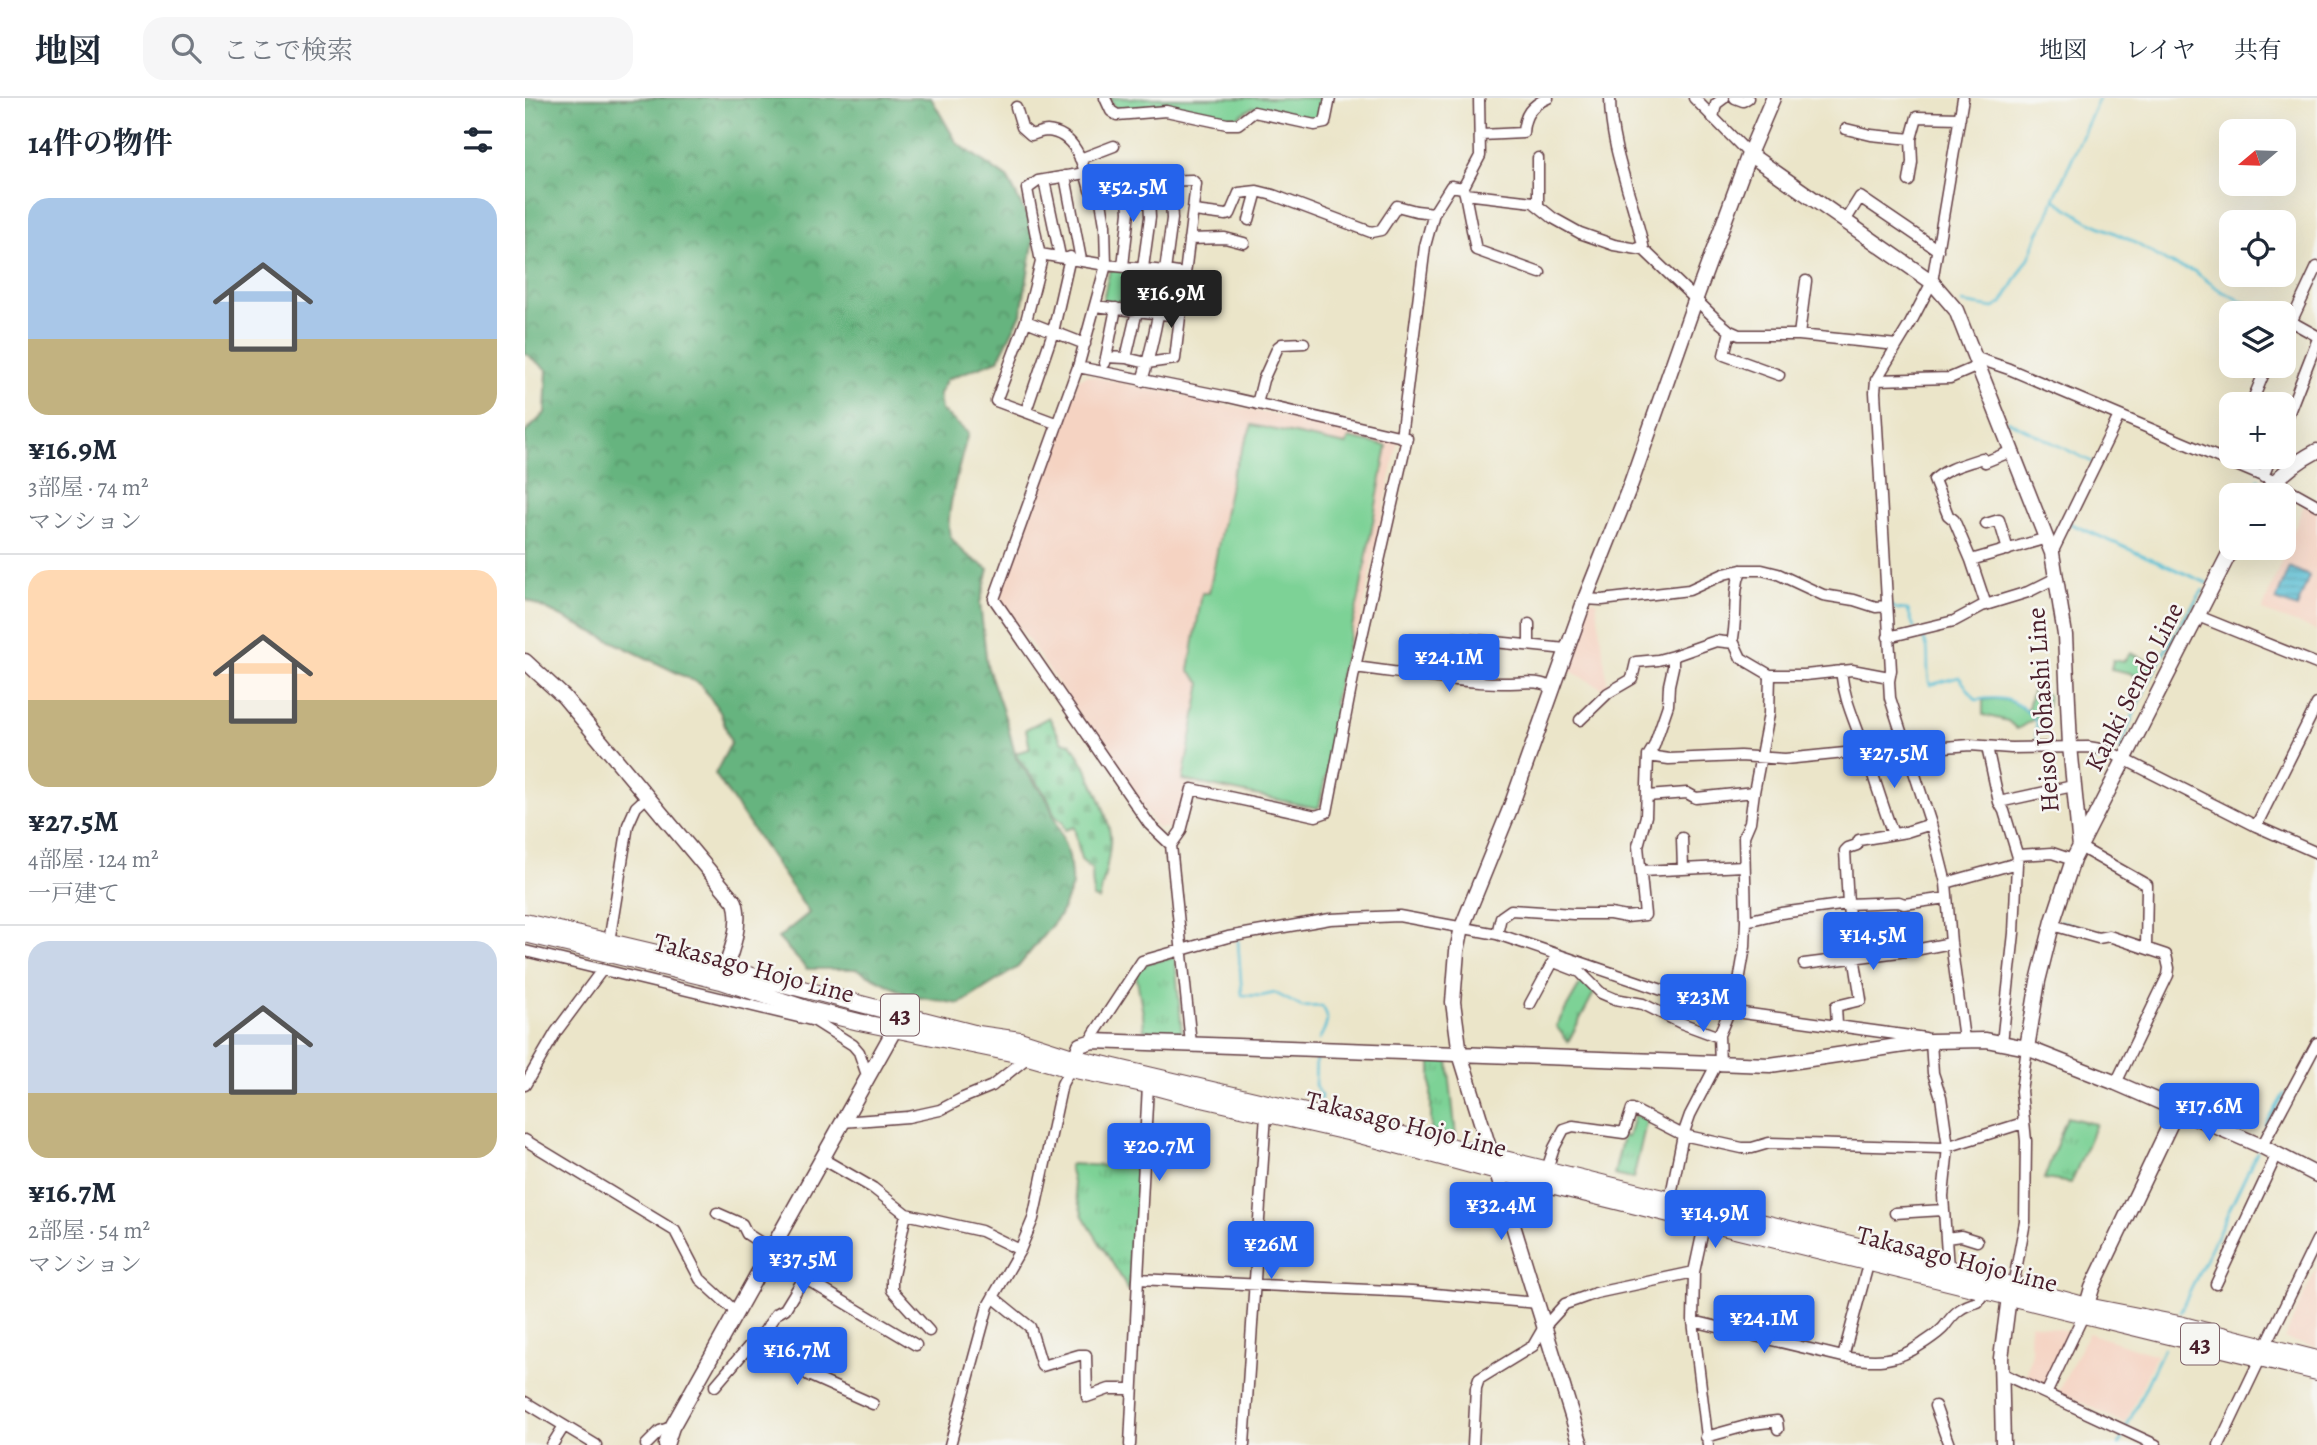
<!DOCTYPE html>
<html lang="ja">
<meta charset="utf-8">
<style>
:root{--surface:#fff;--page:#f6f6f7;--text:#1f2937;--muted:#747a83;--line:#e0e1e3;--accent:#2563eb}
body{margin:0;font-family:Alegreya,"Noto Serif JP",serif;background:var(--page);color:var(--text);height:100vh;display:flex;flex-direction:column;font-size:26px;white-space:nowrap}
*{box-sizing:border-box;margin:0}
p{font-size:23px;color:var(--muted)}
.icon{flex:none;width:38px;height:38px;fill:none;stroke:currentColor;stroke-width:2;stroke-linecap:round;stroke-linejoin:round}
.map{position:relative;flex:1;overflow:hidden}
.side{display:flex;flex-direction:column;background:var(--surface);width:525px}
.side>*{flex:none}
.needle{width:46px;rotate:251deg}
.controls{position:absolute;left:1694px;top:21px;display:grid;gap:14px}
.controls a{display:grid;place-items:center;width:77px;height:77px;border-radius:14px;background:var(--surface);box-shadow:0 7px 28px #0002;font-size:35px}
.price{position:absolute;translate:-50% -60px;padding:0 16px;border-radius:7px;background:var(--accent);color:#fff;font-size:23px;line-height:46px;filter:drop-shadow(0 2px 4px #0008)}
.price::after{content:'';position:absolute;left:50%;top:42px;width:21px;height:16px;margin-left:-10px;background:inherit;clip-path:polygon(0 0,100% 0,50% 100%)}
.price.on{background:#222;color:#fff}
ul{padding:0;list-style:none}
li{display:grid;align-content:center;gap:14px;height:371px;padding:0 28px}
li+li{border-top:2px solid var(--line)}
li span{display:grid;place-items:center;height:217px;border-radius:21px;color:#555}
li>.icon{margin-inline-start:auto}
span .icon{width:126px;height:126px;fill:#fffc;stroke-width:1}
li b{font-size:30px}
h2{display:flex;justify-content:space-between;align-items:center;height:84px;padding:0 28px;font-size:30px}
header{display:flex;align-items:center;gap:42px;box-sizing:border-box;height:98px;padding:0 35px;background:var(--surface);border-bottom:2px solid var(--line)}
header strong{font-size:33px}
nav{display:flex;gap:38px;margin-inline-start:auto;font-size:24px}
.search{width:490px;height:63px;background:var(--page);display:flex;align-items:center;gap:18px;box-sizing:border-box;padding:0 24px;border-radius:21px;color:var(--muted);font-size:26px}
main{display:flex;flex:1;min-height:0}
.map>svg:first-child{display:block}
.built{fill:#f5d3c2}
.grass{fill:url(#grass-tufts);stroke:#647860;stroke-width:2}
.forest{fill:url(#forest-crowns);stroke:#586a55;stroke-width:2}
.cemetery{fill:url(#cemetery-stones);stroke:#647860;stroke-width:2}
.park{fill:#7dd296;stroke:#647860;stroke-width:2}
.water{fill:url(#water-rules);stroke:#506e80;stroke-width:2}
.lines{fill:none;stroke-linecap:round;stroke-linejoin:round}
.stream{stroke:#56bed4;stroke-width:2.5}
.street-casing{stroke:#623d43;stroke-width:13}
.secondary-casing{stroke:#623d43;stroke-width:17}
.primary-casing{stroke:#623d43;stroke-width:18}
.street{stroke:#fff;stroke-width:10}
.secondary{stroke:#fff;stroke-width:14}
.primary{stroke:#fff;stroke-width:16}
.labels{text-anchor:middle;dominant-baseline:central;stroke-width:5;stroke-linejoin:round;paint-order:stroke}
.shield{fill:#f6f6f2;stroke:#7e6067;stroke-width:2}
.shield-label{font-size:24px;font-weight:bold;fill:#4a1f2b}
.street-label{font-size:26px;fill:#4a1f2b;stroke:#f6f6f2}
</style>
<header>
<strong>地図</strong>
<div class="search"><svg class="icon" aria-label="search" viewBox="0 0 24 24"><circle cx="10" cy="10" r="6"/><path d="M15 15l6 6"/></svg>ここで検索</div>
<nav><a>地図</a><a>レイヤ</a><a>共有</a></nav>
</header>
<main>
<section class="side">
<h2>14件の物件<svg class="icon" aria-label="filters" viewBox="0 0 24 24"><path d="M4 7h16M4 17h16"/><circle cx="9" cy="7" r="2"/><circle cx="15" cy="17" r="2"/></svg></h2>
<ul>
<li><span style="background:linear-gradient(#a9c7e8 65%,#c2b280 0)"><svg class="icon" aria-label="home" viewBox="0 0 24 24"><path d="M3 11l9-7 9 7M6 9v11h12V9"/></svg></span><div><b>¥16.9M</b><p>3部屋 · 74 m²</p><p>マンション</p></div></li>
<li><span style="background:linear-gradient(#ffd9b3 60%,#c2b280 0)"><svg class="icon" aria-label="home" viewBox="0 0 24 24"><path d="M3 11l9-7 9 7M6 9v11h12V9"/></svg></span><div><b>¥27.5M</b><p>4部屋 · 124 m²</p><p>一戸建て</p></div></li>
<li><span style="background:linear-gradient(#c9d6e8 70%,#c2b280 0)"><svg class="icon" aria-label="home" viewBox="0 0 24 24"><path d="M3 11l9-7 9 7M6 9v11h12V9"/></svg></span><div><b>¥16.7M</b><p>2部屋 · 54 m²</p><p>マンション</p></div></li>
</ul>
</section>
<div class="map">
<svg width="1792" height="1347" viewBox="0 0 1792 1347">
<defs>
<pattern id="grass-tufts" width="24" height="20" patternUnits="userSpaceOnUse" patternTransform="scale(1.75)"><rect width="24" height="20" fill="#7dd296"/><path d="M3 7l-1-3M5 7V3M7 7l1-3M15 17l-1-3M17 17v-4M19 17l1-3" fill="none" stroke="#6eb481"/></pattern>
<pattern id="forest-crowns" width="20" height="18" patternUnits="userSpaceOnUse" patternTransform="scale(1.75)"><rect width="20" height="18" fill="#66b47f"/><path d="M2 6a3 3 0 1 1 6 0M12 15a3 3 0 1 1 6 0" fill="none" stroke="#569268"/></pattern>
<pattern id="cemetery-stones" width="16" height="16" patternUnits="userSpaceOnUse" patternTransform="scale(1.75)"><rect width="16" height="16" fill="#7dd296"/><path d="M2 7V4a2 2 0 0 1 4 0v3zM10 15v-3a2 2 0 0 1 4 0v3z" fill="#6eb481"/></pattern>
<pattern id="water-rules" width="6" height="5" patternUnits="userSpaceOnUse" patternTransform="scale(1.75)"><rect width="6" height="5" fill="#56bed4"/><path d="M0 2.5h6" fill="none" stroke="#499aac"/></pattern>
</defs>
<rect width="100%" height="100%" fill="#f6f6f2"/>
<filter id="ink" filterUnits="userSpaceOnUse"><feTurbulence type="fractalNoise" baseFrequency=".0143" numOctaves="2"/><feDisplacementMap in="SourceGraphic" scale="14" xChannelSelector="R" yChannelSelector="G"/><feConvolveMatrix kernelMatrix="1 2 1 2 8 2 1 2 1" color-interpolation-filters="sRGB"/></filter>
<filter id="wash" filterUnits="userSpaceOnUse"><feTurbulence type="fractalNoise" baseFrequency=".00686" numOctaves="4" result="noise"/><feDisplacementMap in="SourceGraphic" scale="28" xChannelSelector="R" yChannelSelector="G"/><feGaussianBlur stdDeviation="1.57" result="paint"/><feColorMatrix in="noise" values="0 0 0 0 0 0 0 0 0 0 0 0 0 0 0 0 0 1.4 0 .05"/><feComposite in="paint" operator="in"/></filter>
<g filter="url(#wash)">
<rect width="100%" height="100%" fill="#ebe5c9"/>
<!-- built -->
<path class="built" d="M 562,277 L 873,343 L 796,710 L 792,711 L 662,685 L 652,730 L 632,730 L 477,504 L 475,496 L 554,281 Z
M 1780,404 L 1792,411 L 1792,533 L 1737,513 Z
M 1065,502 L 1071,503 L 1083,589 L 1077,590 L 1042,571 Z
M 1792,1169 L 1792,1249 L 1759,1241 Z
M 1506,1225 L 1546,1234 L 1518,1287 L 1501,1280 L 1507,1254 L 1504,1237 Z
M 1563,1235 L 1631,1257 L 1600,1326 L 1542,1297 L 1533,1295 Z"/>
<!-- grass -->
<path class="grass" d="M 650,859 L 657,936 L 654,938 L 619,932 L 618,916 L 611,876 L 616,866 Z
M 1058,881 L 1071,891 L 1043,944 L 1031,928 Z
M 906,961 L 923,963 L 931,1039 L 906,1032 Z
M 1109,1017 L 1122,1021 L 1108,1081 L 1089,1077 L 1098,1038 L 1103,1039 Z
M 1542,1019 L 1571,1026 L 1546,1085 L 1519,1081 Z
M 547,1066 L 616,1070 L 609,1176 L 604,1180 L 605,1192 L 602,1192 L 599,1184 L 558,1118 L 551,1097 L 544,1068 Z"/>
<!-- forest -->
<path class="forest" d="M 0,0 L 406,0 L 432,45 L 483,81 L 510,134 L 496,216 L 473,262 L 422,281 L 414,296 L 416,312 L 443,335 C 438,355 417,423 426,439 C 435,454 449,462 464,471 L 455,505 L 462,567 L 482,625 L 491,660 L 523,703 L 544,758 L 547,788 L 535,817 L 493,869 L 435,906 L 385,898 L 332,871 L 282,871 L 253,840 L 284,815 L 190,676 L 206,645 L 195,614 L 175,586 L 0,501 L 0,335 L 20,315 L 22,272 L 0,255 Z"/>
<!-- cemetery -->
<path class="cemetery" d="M 524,619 L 537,644 L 546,645 C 561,668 582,710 585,737 C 587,753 578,785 574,802 L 568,800 L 567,771 L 556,762 L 549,729 L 540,732 L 537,724 C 528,718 527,710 523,701 C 514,684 498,672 490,655 L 505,651 L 501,631 Z"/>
<!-- park -->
<path class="park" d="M 584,0 L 802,0 L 797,21 L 791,24 L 728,9 L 712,19 L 704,22 L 643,8 L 593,13 Z
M 585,171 L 610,174 L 609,186 L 599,186 L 597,206 L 577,206 Z
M 727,327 L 821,347 L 824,340 L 862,348 L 834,500 L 809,604 L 815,615 L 794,709 L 792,710 L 658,682 L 676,585 L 664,572 L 677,495 L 684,495 L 707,376 Z
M 1605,555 L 1631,566 L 1622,583 L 1605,575 L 1586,571 L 1588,562 L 1598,564 Z
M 1507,594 L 1523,597 L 1522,610 L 1517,610 L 1516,617 L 1492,631 L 1483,623 L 1458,617 L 1458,602 C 1475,599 1491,603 1502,614 Z"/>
<!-- water -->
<path class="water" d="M 1764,469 L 1784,478 L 1772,510 L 1751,502 Z"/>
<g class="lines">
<!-- stream -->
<path class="stream" d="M 1529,101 L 1574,0
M 1437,205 L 1469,210 L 1477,205 L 1505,158 L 1513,136 L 1523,119 L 1529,101 L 1563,123 L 1605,142 L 1644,165 L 1669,173 L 1696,193 L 1743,215
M 1483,323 L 1567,364
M 1726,397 L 1734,381
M 1544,425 L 1682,485
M 1365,507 L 1372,511 L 1383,512 L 1389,530
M 1394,535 C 1409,550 1399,569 1405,587 L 1434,579 L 1451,602 C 1478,597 1496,602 1512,625 L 1511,637 L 1512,643
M 1595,652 C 1613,598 1646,538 1678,492
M 1535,823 L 1558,830
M 713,843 L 717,897 L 736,898 L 750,895 L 777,909 L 797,908 C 807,922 800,929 794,942
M 791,958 L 790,987 L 796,998 L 795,1005
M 1741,1027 L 1759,996
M 1655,1214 L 1732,1054
M 1602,1328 L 1639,1250
M 1594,1347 L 1597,1340"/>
</g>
</g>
<g filter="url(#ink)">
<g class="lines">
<!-- street casing -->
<g class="street-casing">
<path id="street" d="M 580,0 L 586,13 L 592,17 L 641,13 L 702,26 L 713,26 L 729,14 L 790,27 L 800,25 L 805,0
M 1085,0 C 1085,52 1109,102 1119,152
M 1169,0 L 1224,56
M 1210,0 L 1218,3 L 1223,0
M 1438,0 L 1407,184 L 1385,226 L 1351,282 L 1350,294 L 1366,572 L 1364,583 L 1365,600 L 1406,726 L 1421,785 L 1426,845 L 1439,941
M 491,9 L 497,29 L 506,37 C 510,36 517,33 522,33 C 552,35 559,69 565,92 L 574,91 L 580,127 L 581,167 L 553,269 L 469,501 L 624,726 L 646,747
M 1188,20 L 1191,6 L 1199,0
M 1321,31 L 1346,37 L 1386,41 L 1392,19 L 1435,20
M 956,37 L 998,35 C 999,17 1006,7 1023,0
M 555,61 L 589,48
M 540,78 L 556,162
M 519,82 L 535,158
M 1384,83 L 1387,64 L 1386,41
M 938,90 L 940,96 L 1008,104 L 1028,120 L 1055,135 L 1089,147 L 1119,152 L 1193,223 L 1205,233 L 1214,237 L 1274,237 L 1372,247
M 574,91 L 577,85 L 667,82 L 671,86 L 660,176
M 940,96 L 951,152 L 1015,175
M 1013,106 L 1013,60
M 669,113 L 701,117 L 705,116 L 714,95 L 732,93 L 748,97 L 846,134 L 856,132 L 872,108 L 891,113 L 909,115
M 724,122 L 732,93
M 1320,123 L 1335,99 L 1413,152
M 664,141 L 700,140 L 719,145
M 515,156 L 581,167 L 640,173 L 647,121 L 645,83
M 598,168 L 604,114 L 602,84
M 570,208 L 654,218
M 501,223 L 560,246
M 1765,223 L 1792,238
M 1759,228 L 1768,220 L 1792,169
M 1205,233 L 1199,257 L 1254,277
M 1274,237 L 1281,183
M 581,259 L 601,260 L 622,265 L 650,261 L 660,176 L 640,173 C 635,210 628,247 617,283
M 1449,259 L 1484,271 L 1749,383 L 1792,407
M 601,260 L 612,213 L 625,119 L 623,84
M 580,265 L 591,210
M 553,269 L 703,299 L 882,340 L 830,569 L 802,714 L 791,718 L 667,691 L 656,733 L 646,747 L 666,946
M 1351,282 L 1425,280 L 1453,268
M 732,306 L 738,282 L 753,249 L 757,246 L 779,245
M 1726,306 L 1742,268
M 501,313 L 528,234 L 545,159
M 533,326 L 471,303 L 501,223 L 516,164 L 502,91 L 513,83 L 560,75
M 1759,327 L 1792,243
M 876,339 L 900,148 L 909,115 L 926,88 L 938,90 L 955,58 L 954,0
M 1738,379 L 1746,359
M 1461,426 L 1474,422 L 1483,452
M 1527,455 L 1594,318
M 1446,462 L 1522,440
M 1060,501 L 1077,502 L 1164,492 L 1199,476 L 1216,472 L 1237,472 L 1253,476 L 1298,497 L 1329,502 L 1351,509 L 1361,508
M 1461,507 L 1446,462 L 1429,422 L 1423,417 L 1409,382 C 1421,370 1441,366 1457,360 L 1460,364 L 1487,353
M 1673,518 L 1792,566
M 1004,526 L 1004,547
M 1363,539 L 1429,523 L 1457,508 L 1503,494 L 1531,480
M 1207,545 C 1213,520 1207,496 1216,472
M 830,569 C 879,575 928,584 976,585 C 994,586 1013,580 1029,591
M 1316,573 C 1319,601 1329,621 1338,647 C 1348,676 1357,706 1368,736
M 1364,579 L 1327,572 L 1280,577 L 1245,577 L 1216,560 L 1209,545 L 1191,543 L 1148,558 L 1148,569 L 1144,587 L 1143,607 L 1129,648 L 1123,658 L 1144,661 L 1215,658 L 1260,661 L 1340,653 L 1378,640
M 927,580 L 929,540 L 1041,551
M 1055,622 L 1083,595 L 1107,581 L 1111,564 L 1133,562 L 1148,558
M 1462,649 L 1474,704 L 1479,713 L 1493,759
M 1385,659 L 1420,649 L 1445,647 L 1486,650 L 1563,649 L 1581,652 L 1731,728 L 1792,755
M 1122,698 L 1162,695 L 1171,700 L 1229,694
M 1474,704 L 1548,688
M 1731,728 L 1792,606
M 1157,740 L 1158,771
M 1555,749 L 1622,787 L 1621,850
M 1116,773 L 1219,768
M 1421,785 L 1492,765 L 1493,757 L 1527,755 L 1548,762
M 1221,823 L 1219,738 L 1225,724 L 1229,694 L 1244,616 L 1245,577
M 1527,827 L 1573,840 L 1584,838 L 1641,857 L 1644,870 L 1643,877 L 1591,985
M 972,836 L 976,819 L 986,812 L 1048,816 L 1085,816 L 1101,819 L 1120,817 L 1113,748 L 1121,718 L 1123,658
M 84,844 L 103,727 L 111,709 L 123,698
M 0,853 L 290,923 L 328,947 L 334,954 L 342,977
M 1029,864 L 1055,874 L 1076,895 L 1090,901 L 1118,906 L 1156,925 L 1194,939
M 1279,866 L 1390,852 L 1426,845
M 1005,906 L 1030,860
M 1312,927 L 1311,908 L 1336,902 L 1325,832 L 1323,806 L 1374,804 L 1379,806 L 1422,800
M 569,936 L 617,863 L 703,839 L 805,821 L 874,818 L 972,836 L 1196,912 L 1400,940 L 1406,943 L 1408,975 L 1416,999 L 1423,1049 L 1418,1098 L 1423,1170
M 1477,945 L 1489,835 L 1492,765
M 1191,967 L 1165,1017 L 1158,1037 L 1217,1050 L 1227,1050 L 1244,1045 L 1418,1050 L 1498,1025
M 1195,967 L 1194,937 L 1212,895 L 1220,849 L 1221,823 L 1256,815 L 1323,806 L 1320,753 L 1323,750 L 1332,747 L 1334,742 L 1381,734 L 1406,726
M 0,987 L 31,934 L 77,872
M 317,1024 L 383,1019 L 415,1012 L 438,1000 L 467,988 L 503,959
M 0,1042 L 150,1133 L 175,1181 L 211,1214
M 1737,1048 L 1792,945
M 296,1060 L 348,1090 L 381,1116 L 456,1133 L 495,1152
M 1022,1071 L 1029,1050 L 1039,1031 L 1048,1028 L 1099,1035 L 1107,1011 L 1158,1037 L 1145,1102
M 192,1115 L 217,1126 L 222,1136 L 274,1169 L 279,1180 L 391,1247
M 1370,1115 L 1418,1112
M 381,1116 L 367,1182 L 367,1192 L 404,1233
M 1180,1123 L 1169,1174 L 1168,1223 L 1183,1347
M 1421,1140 L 1436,1138 L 1452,1143
M 1344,1163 L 1318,1259 C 1349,1264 1370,1265 1397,1246 C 1404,1241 1413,1236 1419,1229 C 1429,1215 1436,1208 1453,1204 L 1460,1192
M 613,1181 L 623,987
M 1691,1186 L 1752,1056
M 1488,1188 L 1500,1124 L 1501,1043 L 1496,993 L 1502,950
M 468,1199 L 505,1229 L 517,1268 L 554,1257 L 561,1257 L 562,1299 L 584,1291 L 607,1291
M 1168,1223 L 1318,1259
M 239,1234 L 247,1240 L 290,1253 L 282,1274 L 283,1277 L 348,1306
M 1740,1249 L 1792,1142
M 1476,1275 L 1631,1347
M 190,1288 L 231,1240 L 239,1234 L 251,1216 L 260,1211 L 279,1180
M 1521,1296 L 1558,1218
M 0,1304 L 71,1347
M 1410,1308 L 1424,1347
M 1181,1339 L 1228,1326 L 1252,1323 L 1253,1331
M 27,1347 L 39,1328
M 121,1347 L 135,1333 L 147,1329
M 425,1347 L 463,1208 L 495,1152 L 508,1121 L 537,986 L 545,971
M 605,1347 L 613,1181 L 887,1194 L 1013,1205
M 719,1347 L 741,1016
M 948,1347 L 951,1290 L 954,1281 L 1008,1248 L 1019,1229 L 1040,1206 L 1071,1195 L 1169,1174
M 1694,1347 L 1736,1259"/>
</g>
<!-- secondary casing -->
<g class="secondary-casing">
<path id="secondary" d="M 1224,56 L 1407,184 L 1431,212 L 1527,455 L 1540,537 L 1545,648 L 1555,749
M 1739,397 C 1753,378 1771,364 1792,353
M 0,563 L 39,599 L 210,804 C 218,827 204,860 196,882
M 1502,950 L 1513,883 L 1528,823 L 1548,762 L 1707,450
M 546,970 L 555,947 L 568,943 L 1245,967 L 1406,943 L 1461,942 L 1502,950 L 1591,985 L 1736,1048 L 1792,1077
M 1559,1217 L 1567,1190 L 1652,1012
M 141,1347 L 147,1329 L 377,918
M 1056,1347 L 935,956 L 928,904 L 932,853 L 937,829 L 985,711 L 1060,501 L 1105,388 L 1171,200 L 1224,56 L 1248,0
M 1478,1347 L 1476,1260 L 1484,1199"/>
</g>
<!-- primary casing -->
<g class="primary-casing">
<path id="primary" d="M 0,824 L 200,871 L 453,936 L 495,942 L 551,960 L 967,1058 L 1423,1170 L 1562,1208 L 1654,1226 L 1792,1261
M 0,836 L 196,883 L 285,912 L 334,924 L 496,957 L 545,971 L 623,987 L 664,998 L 831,1036 L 972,1074 L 1792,1274"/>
</g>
<!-- street -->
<use href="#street" class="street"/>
<!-- secondary -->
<use href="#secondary" class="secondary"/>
<!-- primary -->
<use href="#primary" class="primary"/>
</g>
</g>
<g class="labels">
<!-- shield labels -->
<g class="shield">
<rect x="356" y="896.5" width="38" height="41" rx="5"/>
<rect x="1656" y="1225.5" width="38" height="41" rx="5"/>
</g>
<g class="shield-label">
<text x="375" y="917">43</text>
<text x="1675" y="1246">43</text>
</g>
<!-- street labels -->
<g class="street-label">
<text transform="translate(1609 589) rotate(-63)">Kanki Sendo Line</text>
<text transform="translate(1518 612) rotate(-94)">Heiso Uohashi Line</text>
<text transform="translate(229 870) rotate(15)">Takasago Hojo Line</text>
<text transform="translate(881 1026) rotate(14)">Takasago Hojo Line</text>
<text transform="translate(1432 1161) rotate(14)">Takasago Hojo Line</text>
</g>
</g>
</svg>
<div class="controls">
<a><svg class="needle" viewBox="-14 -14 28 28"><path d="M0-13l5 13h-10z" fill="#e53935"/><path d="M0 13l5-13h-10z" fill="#747a83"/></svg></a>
<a><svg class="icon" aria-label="locate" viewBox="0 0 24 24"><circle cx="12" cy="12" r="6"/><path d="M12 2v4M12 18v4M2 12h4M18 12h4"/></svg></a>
<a><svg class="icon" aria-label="layers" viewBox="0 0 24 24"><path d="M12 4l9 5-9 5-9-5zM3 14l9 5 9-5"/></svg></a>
<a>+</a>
<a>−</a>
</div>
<b class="price" style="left:608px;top:126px">¥52.5M</b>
<b class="price on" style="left:646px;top:232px">¥16.9M</b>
<b class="price" style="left:924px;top:596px">¥24.1M</b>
<b class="price" style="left:1369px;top:692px">¥27.5M</b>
<b class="price" style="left:1348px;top:874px">¥14.5M</b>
<b class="price" style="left:1178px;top:936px">¥23M</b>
<b class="price" style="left:1684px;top:1045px">¥17.6M</b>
<b class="price" style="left:634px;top:1085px">¥20.7M</b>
<b class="price" style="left:976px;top:1144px">¥32.4M</b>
<b class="price" style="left:1190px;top:1152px">¥14.9M</b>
<b class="price" style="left:746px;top:1183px">¥26M</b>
<b class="price" style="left:278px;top:1198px">¥37.5M</b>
<b class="price" style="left:1239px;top:1257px">¥24.1M</b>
<b class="price" style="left:272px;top:1289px">¥16.7M</b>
</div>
</main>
